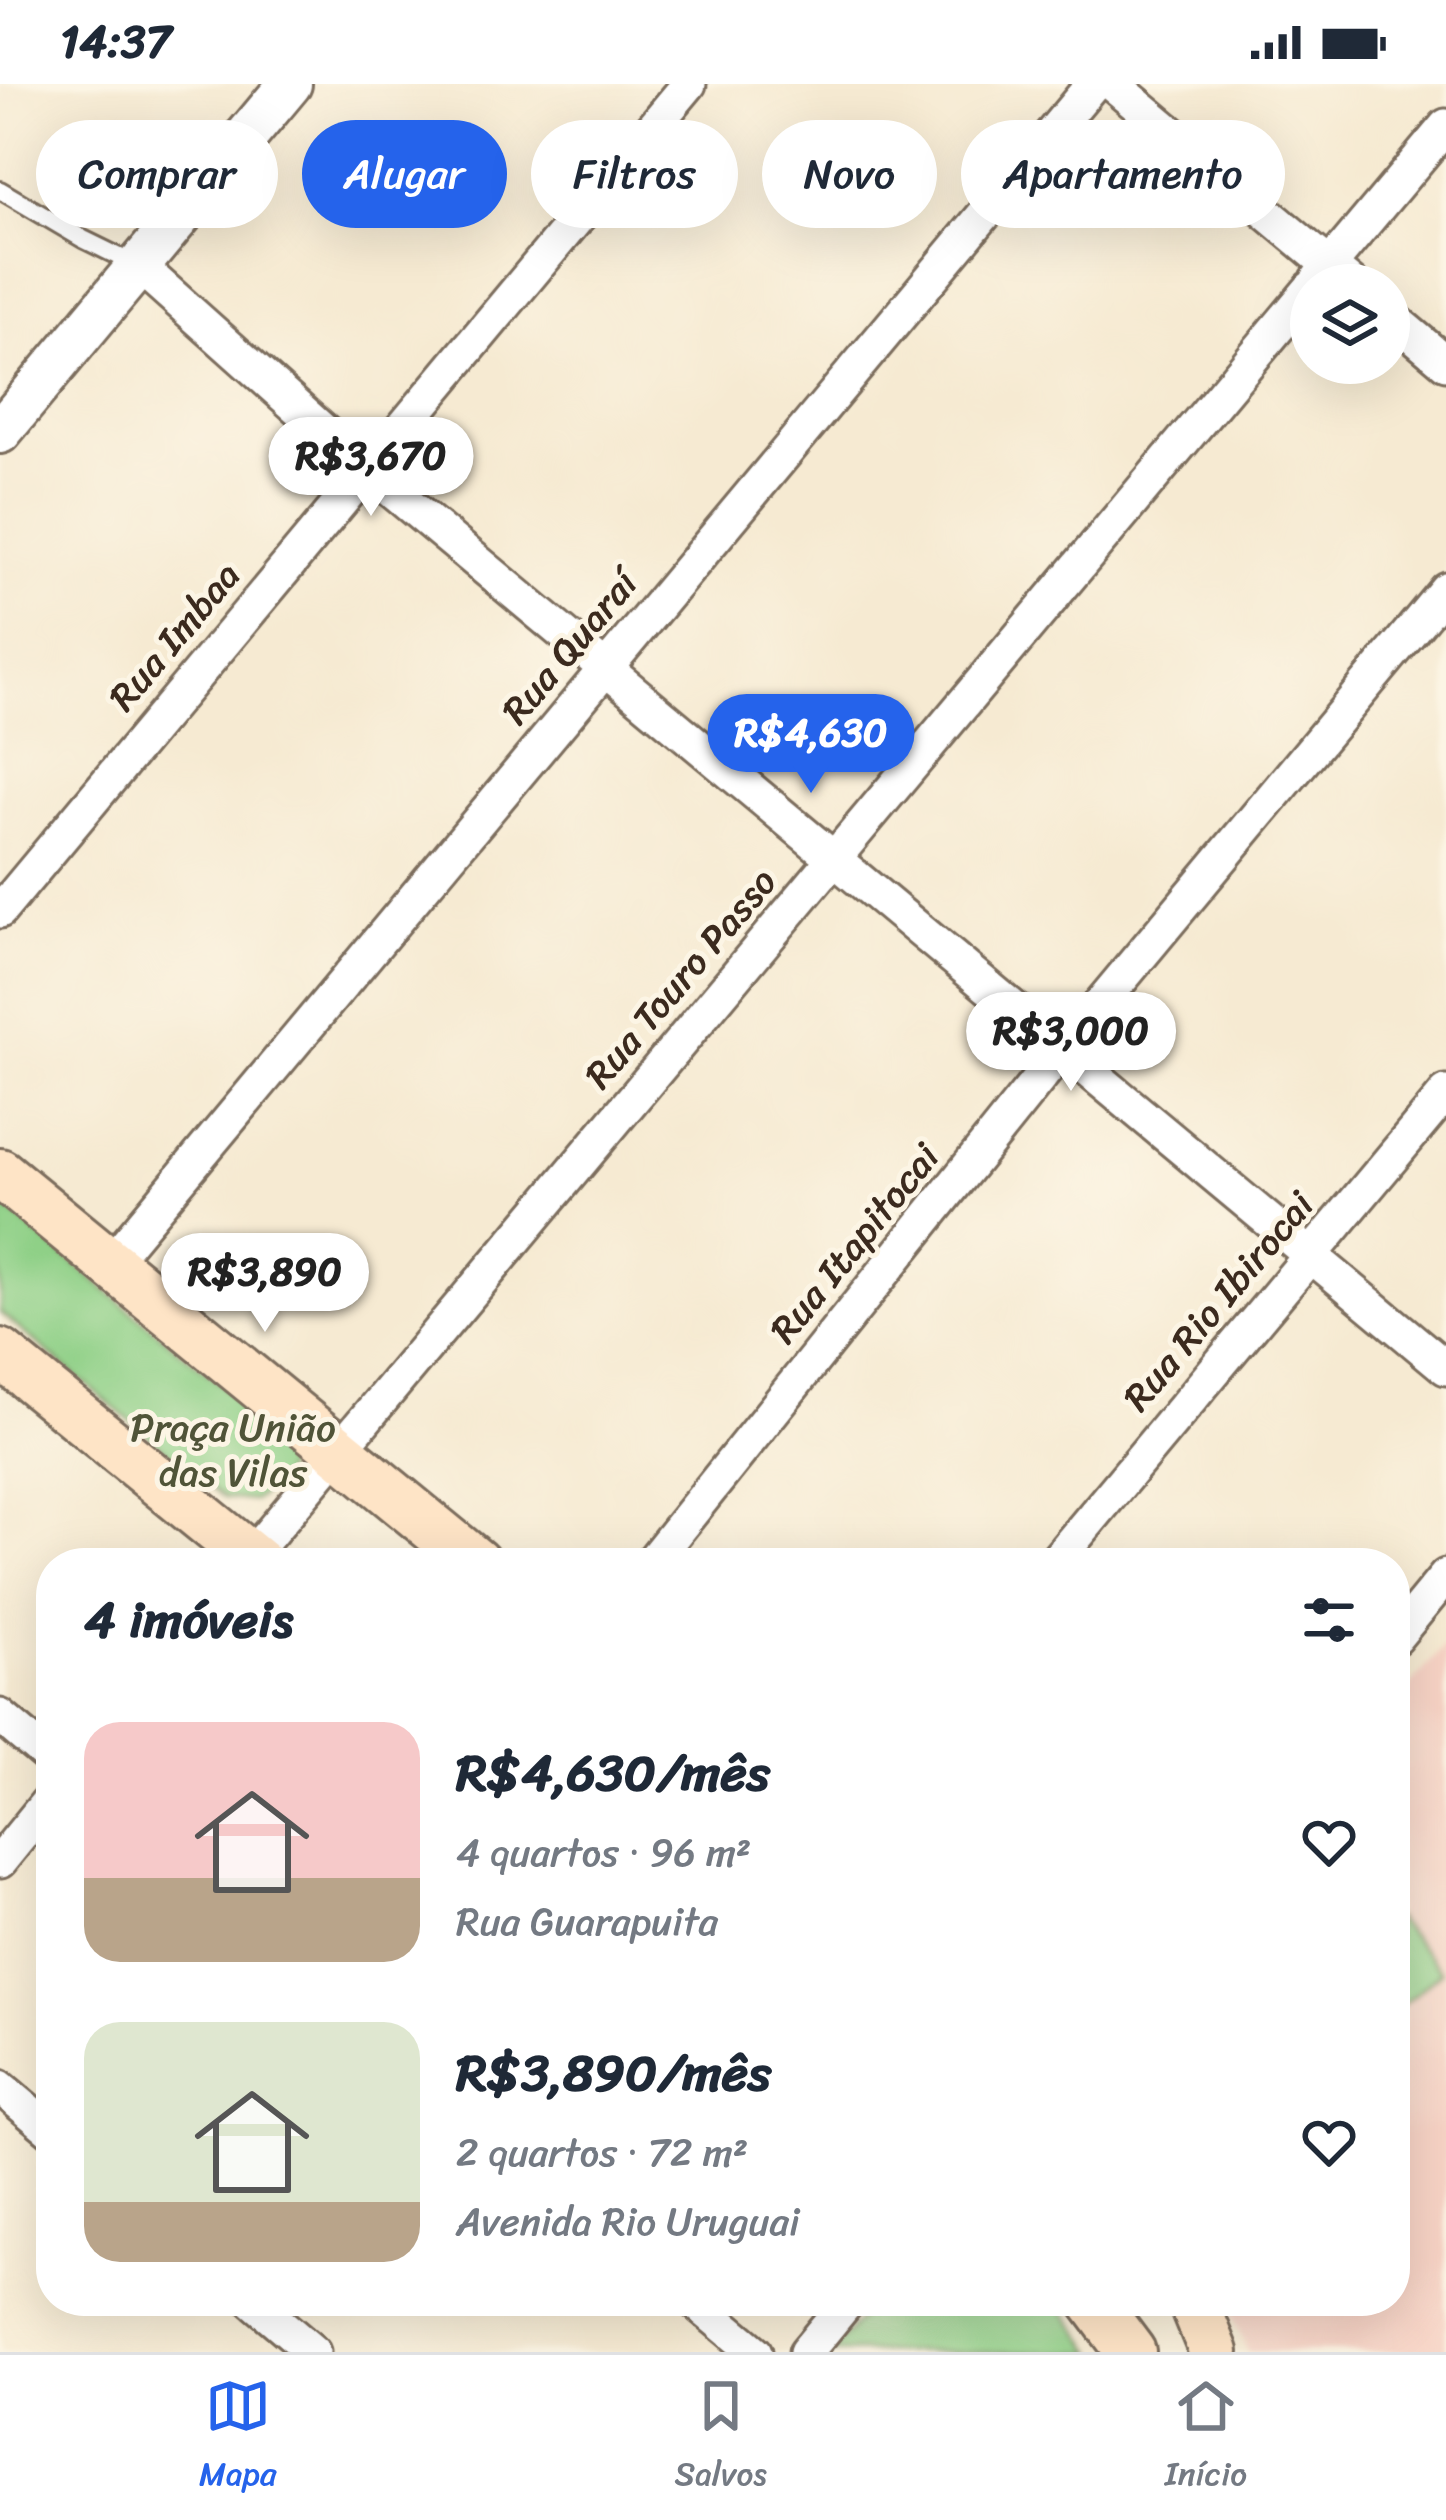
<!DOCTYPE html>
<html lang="pt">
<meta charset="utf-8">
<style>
:root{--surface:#fff;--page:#f6f6f7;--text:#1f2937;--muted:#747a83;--line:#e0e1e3;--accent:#2563eb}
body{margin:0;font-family:Sriracha,sans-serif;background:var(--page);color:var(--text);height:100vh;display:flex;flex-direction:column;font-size:45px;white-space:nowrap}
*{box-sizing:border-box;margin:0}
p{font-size:39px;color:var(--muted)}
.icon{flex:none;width:66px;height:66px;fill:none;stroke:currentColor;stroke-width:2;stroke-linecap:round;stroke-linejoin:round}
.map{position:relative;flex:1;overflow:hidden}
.side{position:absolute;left:36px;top:1464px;width:1374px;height:768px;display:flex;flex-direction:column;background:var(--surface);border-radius:48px;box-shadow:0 12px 48px #0002}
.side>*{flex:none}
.banner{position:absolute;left:36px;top:36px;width:1374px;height:108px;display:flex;gap:24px}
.tools{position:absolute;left:1290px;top:180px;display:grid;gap:24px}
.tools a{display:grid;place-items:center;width:120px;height:120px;border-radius:50%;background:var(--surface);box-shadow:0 12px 48px #0002;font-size:60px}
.price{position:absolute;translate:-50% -102px;padding:0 27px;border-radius:42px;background:#fff;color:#222;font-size:39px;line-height:78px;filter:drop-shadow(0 3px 6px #0008)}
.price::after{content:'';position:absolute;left:50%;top:72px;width:36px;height:27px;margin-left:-18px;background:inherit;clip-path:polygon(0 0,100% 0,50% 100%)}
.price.active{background:var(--accent);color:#fff}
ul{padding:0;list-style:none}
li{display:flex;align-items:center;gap:36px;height:300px;padding:0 48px}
li span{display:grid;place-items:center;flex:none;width:336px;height:240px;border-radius:36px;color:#555}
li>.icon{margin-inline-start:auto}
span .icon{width:144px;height:144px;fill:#fffc;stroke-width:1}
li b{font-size:51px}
h2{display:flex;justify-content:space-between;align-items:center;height:144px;padding:0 48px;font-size:51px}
.tag{padding:0 42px;border-radius:54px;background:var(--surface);box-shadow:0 12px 48px #0002;font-size:42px;line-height:108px}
.tag.active{background:var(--accent);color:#fff}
.status{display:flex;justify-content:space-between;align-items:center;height:84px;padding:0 60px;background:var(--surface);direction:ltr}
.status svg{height:33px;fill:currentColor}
.tab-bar{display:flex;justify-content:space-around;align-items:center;height:168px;border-top:3px solid var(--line);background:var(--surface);font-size:33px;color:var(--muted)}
.tab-bar a{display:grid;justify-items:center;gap:6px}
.tab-bar .active{color:var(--accent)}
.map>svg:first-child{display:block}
.built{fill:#f6d2c4}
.park{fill:#8fd087;stroke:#657d52;stroke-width:3}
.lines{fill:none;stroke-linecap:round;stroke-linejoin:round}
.service-casing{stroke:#7c6d5d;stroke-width:22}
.minor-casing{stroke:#7c6d5d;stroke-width:39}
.tertiary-casing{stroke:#7c6d5d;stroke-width:48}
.secondary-casing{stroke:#7c6d5d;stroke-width:54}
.service{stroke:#fff;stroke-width:16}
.minor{stroke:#fff;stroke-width:33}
.tertiary{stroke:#fff;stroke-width:42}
.secondary{stroke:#fee4c6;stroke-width:48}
.labels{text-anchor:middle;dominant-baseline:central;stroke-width:10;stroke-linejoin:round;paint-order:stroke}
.street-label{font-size:39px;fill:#3b2a1e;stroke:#fcf5e5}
.park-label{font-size:39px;fill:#505438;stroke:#fcf5e5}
</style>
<div class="status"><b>14:37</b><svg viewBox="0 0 49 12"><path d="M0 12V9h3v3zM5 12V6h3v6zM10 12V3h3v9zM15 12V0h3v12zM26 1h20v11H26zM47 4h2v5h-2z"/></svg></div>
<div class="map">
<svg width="1446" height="2268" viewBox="0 0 1446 2268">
<rect width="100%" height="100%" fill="#fcf5e5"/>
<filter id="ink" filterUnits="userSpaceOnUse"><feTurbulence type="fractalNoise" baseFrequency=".00833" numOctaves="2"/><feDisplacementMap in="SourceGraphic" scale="24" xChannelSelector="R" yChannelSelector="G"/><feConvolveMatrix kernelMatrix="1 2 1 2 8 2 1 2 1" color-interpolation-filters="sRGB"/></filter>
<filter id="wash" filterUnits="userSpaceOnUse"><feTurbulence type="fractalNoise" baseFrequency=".004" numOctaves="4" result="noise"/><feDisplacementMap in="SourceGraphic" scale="48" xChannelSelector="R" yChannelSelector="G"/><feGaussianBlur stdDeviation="2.7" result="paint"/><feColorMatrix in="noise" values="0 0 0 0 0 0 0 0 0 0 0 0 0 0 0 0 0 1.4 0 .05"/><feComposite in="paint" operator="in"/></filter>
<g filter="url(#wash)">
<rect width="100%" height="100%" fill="#f6ead2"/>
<!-- built -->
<path class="built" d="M 1446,1560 L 1446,2268 L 1248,2268 L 1226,2217 L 1395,2217 L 1395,1620 Z"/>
<!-- park -->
<path class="park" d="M 0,1119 L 285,1353 C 290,1390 282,1396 253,1417 L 223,1414 L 0,1229 Z
M 1395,1834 L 1441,1887 L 1395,1927 Z
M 874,2217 L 1057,2217 L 1095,2268 L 832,2268 Z"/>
</g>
<g filter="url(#ink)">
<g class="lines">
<!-- service casing -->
<g class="service-casing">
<path id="service" d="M 0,106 L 83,155 L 136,181"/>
</g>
<!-- minor casing -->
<g class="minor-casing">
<path id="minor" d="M 1113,0 L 1353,201
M 139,182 L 367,386 L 1446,1284
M 1318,195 L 1446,42
M 1389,231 L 1446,279
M 0,827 L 689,0
M 110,1179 L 1093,0
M 245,1479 L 1311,204
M 651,1479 L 1062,966 L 1446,505
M 1054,1479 L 1446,1009
M 1395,1554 L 1446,1492
M 0,1632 L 51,1675
M 0,1777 L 51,1714
M 0,2003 L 51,2046
M 253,2217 L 313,2268
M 694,2217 L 755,2268
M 806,2268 L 848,2217"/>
</g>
<!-- tertiary casing -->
<g class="tertiary-casing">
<path id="tertiary" d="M 0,348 L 290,0"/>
</g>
<!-- secondary casing -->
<g class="secondary-casing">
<path id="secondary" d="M 0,1089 L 476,1479
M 0,1269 L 258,1479
M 1093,2217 L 1131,2268
M 1193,2217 L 1214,2268"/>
</g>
<!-- service -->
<use href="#service" class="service"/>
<!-- minor -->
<use href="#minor" class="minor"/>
<!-- tertiary -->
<use href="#tertiary" class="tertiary"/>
<!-- secondary -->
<use href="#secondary" class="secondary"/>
</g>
</g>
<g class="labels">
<!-- street labels -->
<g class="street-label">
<text transform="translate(174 552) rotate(-50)">Rua Imbaa</text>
<text transform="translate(569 563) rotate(-50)">Rua Quaraí</text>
<text transform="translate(680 894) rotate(-50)">Rua Touro Passo</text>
<text transform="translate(854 1159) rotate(-51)">Rua Itapitocai</text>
<text transform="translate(1218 1217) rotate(-50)">Rua Rio Ibirocai</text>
</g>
<!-- park labels -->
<g class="park-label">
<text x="233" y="1343">Praça União<tspan x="233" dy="45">das Vilas</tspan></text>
</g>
</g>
</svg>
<div class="tools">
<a><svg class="icon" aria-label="layers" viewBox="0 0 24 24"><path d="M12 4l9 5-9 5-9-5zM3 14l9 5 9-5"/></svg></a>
</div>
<b class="price" style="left:371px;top:435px">R$3,670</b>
<b class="price active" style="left:811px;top:712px">R$4,630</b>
<b class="price" style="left:1071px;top:1010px">R$3,000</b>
<b class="price" style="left:265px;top:1251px">R$3,890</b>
<div class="banner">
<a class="tag">Comprar</a>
<a class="tag active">Alugar</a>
<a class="tag">Filtros</a>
<a class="tag">Novo</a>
<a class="tag">Apartamento</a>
</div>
<section class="side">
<h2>4 imóveis<svg class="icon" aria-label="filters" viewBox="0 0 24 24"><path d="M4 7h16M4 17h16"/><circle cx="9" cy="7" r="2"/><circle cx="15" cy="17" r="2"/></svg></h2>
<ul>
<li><span style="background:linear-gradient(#f6c9c9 65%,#b9a48a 0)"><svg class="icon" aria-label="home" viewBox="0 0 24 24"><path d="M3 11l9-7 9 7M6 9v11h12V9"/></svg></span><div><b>R$4,630/mês</b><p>4 quartos · 96 m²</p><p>Rua Guarapuita</p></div><svg class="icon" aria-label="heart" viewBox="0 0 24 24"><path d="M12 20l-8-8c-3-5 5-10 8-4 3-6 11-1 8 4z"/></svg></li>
<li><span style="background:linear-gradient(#dfe7d0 75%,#b9a48a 0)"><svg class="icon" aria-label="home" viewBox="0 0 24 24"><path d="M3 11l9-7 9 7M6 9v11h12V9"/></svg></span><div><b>R$3,890/mês</b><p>2 quartos · 72 m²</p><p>Avenida Rio Uruguai</p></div><svg class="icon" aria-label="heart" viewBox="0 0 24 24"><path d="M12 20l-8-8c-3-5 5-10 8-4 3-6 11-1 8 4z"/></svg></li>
</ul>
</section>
</div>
<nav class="tab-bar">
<a class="active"><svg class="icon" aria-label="map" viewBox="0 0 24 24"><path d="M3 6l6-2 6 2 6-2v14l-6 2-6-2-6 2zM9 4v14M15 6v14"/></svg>Mapa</a>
<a><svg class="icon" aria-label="saved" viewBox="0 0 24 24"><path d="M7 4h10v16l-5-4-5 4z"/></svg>Salvos</a>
<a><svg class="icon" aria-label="home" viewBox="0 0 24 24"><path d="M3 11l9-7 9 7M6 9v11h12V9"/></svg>Início</a>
</nav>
